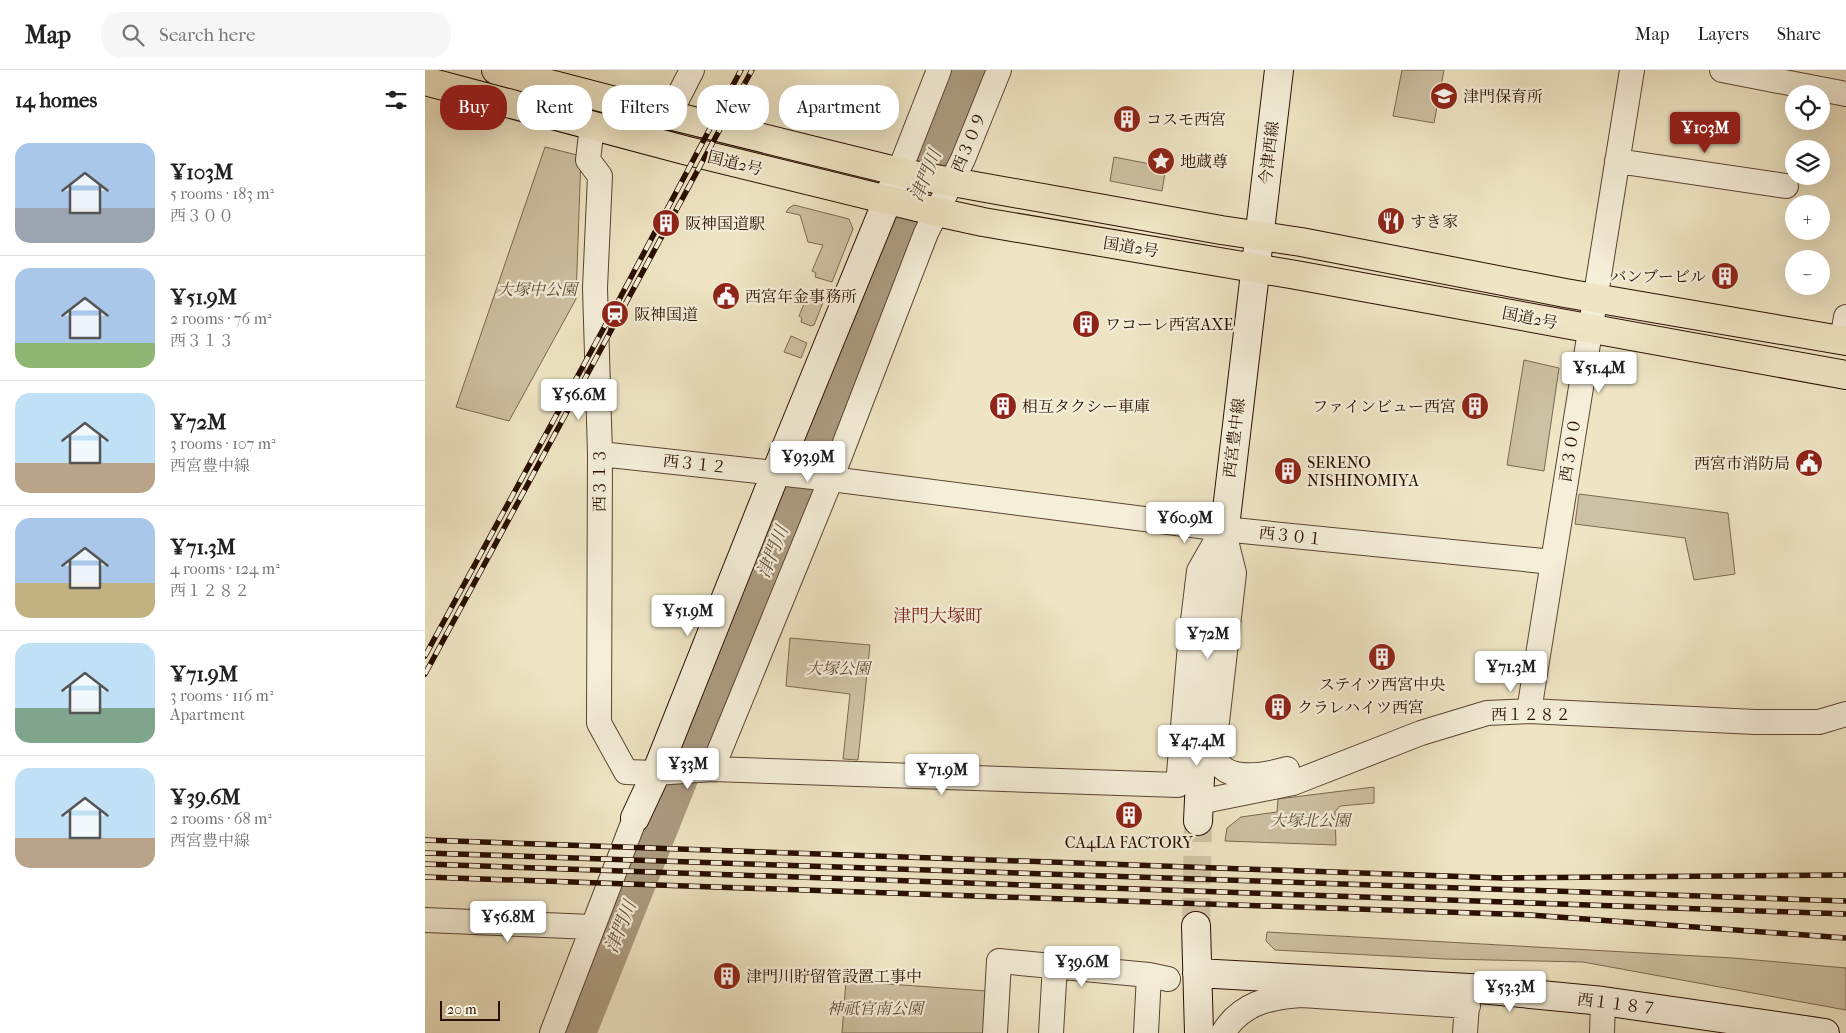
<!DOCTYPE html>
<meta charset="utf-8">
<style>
:root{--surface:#fff;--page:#f6f6f6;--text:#222;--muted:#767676;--line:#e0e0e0;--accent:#8f2418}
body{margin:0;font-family:"IM FELL French Canon","Noto Serif JP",serif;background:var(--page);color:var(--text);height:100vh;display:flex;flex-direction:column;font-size:19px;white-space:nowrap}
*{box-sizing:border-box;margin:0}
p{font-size:16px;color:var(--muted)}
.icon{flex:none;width:28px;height:28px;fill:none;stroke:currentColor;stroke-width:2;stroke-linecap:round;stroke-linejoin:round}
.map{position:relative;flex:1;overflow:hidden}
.panel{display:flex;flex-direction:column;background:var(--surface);width:425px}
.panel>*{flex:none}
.banner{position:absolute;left:15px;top:15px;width:475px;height:45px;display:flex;gap:10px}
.tools{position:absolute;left:1360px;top:15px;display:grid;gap:10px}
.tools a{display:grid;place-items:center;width:45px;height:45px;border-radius:50%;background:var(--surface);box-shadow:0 5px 20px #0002;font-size:25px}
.scale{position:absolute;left:15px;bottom:12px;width:60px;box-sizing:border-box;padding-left:5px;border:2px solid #290f00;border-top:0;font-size:14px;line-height:18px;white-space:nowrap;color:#290f00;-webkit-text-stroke:4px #f5eed9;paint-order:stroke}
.price{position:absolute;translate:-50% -42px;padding:0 11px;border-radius:5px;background:#fff;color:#222;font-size:16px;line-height:32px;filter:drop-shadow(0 1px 2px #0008)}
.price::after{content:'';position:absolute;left:50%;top:30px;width:15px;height:11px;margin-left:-8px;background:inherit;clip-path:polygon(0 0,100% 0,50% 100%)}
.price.current{background:var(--accent);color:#fff}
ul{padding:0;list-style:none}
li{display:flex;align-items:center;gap:15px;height:125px;padding:0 15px}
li+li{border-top:1px solid var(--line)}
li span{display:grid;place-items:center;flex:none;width:140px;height:100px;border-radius:15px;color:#555}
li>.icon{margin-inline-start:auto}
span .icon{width:60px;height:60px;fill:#fffc;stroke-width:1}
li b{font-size:21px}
h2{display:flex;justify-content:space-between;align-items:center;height:60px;padding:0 15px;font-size:21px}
.pill{padding:0 18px;border-radius:20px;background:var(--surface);box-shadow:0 5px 20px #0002;font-size:18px;line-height:45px}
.pill.current{background:var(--accent);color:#fff}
header{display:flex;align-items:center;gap:30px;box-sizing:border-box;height:70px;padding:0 25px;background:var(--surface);border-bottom:1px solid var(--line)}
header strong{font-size:24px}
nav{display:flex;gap:28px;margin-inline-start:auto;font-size:18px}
.search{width:350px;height:45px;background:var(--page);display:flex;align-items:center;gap:12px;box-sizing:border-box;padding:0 18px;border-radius:20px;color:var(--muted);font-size:19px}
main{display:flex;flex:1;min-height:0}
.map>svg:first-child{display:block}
.green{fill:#cdc1a3;stroke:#7b6852}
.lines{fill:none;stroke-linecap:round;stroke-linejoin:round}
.river{stroke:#ac9c81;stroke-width:36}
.secondary-tunnel{stroke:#d1c5a7;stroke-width:28;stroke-dasharray:28 14;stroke-linecap:butt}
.street-casing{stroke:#5a4431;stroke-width:26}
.secondary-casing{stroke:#290f00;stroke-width:30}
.highway-casing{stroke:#290f00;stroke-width:30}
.street{stroke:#f5eed9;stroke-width:24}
.secondary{stroke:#f5eed9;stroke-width:28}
.highway{stroke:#efe5c4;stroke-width:28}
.rail-casing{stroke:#290f00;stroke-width:5.5}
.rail{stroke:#f5eed9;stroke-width:4;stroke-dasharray:11;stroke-linecap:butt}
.labels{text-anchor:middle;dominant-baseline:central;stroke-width:4.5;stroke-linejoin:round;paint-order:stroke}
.poi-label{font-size:16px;fill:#290f00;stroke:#f5eed9;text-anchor:start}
.street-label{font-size:16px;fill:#290f00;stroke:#f5eed9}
.park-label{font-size:16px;font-style:italic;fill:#624d39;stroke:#f5eed9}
.water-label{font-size:18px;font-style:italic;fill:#644e3a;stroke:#f5eed9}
.neighbourhood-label{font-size:18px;fill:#7a1f14;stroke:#f5eed9}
</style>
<header>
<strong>Map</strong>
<div class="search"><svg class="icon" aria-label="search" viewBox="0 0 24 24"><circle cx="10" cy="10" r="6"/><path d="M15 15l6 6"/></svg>Search here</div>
<nav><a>Map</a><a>Layers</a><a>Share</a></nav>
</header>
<main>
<section class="panel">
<h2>14 homes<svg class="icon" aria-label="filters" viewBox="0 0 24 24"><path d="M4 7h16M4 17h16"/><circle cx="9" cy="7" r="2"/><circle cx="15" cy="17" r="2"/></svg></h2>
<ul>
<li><span style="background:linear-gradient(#a9c7e8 65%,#9aa5b1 0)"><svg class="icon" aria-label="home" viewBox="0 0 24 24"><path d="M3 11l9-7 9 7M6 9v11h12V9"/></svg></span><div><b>¥103M</b><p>5 rooms · 183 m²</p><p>西３００</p></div></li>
<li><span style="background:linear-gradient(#a9c7e8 75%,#8fb573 0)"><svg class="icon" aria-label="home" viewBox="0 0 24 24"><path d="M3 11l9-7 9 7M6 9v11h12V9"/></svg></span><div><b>¥51.9M</b><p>2 rooms · 76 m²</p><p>西３１３</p></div></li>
<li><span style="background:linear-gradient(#bfe0f5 70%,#b9a48a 0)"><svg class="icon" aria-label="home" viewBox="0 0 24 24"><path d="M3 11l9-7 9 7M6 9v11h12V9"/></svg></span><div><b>¥72M</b><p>3 rooms · 107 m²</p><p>西宮豊中線</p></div></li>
<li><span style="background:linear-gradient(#a9c7e8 65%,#c2b280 0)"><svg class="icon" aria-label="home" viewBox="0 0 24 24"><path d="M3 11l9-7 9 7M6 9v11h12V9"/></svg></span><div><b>¥71.3M</b><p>4 rooms · 124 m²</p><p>西１２８２</p></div></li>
<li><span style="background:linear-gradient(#bfe0f5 65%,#7fa58c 0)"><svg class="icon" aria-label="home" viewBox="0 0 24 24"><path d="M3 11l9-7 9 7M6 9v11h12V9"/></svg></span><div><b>¥71.9M</b><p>3 rooms · 116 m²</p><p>Apartment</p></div></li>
<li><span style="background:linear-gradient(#bfe0f5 70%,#b9a48a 0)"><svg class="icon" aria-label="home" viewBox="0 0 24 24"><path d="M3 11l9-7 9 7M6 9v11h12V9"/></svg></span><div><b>¥39.6M</b><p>2 rooms · 68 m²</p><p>西宮豊中線</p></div></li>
</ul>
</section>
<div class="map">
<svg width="1421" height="963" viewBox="0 0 1421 963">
<rect width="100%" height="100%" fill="#efe5c4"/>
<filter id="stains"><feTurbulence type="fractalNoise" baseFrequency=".004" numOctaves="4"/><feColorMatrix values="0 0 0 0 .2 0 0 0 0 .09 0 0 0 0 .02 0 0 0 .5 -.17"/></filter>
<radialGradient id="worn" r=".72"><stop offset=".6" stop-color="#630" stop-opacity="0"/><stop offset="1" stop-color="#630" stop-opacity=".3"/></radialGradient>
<!-- green -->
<path class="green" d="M 977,0 L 1019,0 L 1009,53 L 968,46 Z
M 120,77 L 156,86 L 151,229 L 84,351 L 31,337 Z
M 689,87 L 741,97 L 737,121 L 685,111 Z
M 369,135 L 424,149 L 428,159 L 407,212 L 390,207 L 391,203 L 387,201 L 398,175 L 383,172 L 375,145 L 361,142 L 364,138 Z
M 383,224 L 399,230 L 389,255 L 386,256 L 376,252 L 377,248 L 374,246 Z
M 366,266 L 382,273 L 376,288 L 359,282 Z
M 1099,290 L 1134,298 L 1119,401 L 1082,395 Z
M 1154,424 L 1303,443 L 1310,504 L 1269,510 L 1260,468 L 1150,454 Z
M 365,568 L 445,575 L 433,690 L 418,689 L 425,624 L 361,616 Z
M 949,717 L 949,733 L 915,736 L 910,742 L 911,775 L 800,771 L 802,758 L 816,747 L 852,742 L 853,729 Z
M 842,862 L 1308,888 L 1421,898 L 1421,940 L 1158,892 L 1020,889 L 850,880 L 841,871 Z
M 421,911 L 562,921 L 559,963 L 417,963 Z"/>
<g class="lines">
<!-- river -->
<path class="river" d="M 153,963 L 314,561 L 544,0"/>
<!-- secondary-tunnel -->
<path class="secondary-tunnel" d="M 771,856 L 773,751"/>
<!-- street casing -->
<g class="street-casing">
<path id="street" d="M 1297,0 L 1421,24
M 244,45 L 267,0
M 167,56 L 163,90 L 175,106 L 170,218 L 175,384 L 174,653 L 201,702 L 231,703 L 287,699 L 753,715 L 765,575 L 774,501 L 798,459
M 1192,91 L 1361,116
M 474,102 L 514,0
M 1417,270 L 1421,247
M 175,384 L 406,409 L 798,459 L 1128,492
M 801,471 L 809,503 L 789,678 C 791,715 837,706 862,699
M 1104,641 L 1207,0
M 287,699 L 406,409 L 501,163 L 538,89 L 574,0
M 774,732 L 868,713 L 996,663 L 1062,643 L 1104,641 L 1330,652 L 1394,652 L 1421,644
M 0,850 L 167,857
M 127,963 L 210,748
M 570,963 L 574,891 L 724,905 L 743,909
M 626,963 L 630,895
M 721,963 L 724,905
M 798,963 C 816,933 845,927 877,925 L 1043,936
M 1040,963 L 1043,920
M 1177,963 L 1178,931"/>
</g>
<!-- secondary casing -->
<g class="secondary-casing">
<path id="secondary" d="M 210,748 L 231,703 L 351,402 L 474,102
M 773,751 L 777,665 L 784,592 L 854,0
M 771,856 L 774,963
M 772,903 L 1044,918 L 1178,931 L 1400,963"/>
</g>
<!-- highway casing -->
<g class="highway-casing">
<path id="highway" d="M 71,0 L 244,45 L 483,104 L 796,160 L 876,172 L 1140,223 L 1421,271
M 0,11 L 259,80 L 512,142 L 558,152 L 871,205 L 1421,305"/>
</g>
<!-- street -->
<use href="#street" class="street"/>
<!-- secondary -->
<use href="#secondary" class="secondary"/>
<!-- highway -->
<use href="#highway" class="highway"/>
<!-- rail casing -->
<g class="rail-casing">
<path id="rail" d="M 0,586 L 187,243 L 316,0
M 0,604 L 327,0
M 0,770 L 1077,808 L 1421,805
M 0,783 L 1421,831
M 0,794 L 1421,844
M 0,807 L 1105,845 L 1421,868"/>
</g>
<!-- rail -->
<use href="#rail" class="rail"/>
</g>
<!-- icons -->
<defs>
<g id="school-disc" transform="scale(1.4375)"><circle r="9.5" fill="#8f2418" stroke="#f5eed9"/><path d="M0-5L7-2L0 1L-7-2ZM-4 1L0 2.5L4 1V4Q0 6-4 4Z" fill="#fff"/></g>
<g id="building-disc" transform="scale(1.4375)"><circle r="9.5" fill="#8f2418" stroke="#f5eed9"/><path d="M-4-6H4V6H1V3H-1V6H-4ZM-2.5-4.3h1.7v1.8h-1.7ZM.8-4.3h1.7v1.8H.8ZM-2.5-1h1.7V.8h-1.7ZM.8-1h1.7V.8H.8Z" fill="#fff"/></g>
<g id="sight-disc" transform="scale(1.4375)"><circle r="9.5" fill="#8f2418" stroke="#f5eed9"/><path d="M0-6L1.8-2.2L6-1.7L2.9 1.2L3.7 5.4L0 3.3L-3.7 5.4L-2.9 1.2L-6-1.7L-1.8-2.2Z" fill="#fff"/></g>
<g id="restaurant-disc" transform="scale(1.4375)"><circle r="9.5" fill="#8f2418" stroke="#f5eed9"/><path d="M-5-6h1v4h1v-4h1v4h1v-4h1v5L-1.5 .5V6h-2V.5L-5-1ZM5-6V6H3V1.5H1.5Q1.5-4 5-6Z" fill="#fff"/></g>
<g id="civic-disc" transform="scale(1.4375)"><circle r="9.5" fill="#8f2418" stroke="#f5eed9"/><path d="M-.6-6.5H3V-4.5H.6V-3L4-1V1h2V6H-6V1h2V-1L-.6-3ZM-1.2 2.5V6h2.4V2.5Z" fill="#fff"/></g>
<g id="station-disc" transform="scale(1.4375)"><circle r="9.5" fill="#8f2418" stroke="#f5eed9"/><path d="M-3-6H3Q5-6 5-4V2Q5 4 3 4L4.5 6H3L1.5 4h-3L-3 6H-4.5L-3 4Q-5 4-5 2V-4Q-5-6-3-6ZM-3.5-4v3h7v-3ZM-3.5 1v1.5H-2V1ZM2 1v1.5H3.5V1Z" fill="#fff"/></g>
</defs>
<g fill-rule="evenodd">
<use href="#school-disc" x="1019" y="26"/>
<use href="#building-disc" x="702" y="49"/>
<use href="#sight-disc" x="736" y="91"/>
<use href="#restaurant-disc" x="966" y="151"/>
<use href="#building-disc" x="241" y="153"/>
<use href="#building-disc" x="1300" y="206"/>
<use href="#civic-disc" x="301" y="226"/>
<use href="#station-disc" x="190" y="244"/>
<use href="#building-disc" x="661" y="254"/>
<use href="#building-disc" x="578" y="336"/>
<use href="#building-disc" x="1050" y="336"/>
<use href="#civic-disc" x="1384" y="393"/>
<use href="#building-disc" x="863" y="401"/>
<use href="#building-disc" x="957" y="587"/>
<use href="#building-disc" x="853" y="637"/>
<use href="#building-disc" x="704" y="745"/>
<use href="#building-disc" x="302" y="906"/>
</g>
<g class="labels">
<!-- poi labels -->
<g class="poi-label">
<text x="1038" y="26">津門保育所</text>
<text x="721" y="49">コスモ西宮</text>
<text x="755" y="91">地蔵尊</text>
<text x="985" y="151">すき家</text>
<text x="260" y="153">阪神国道駅</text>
<text x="1281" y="206" text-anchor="end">バンブービル</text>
<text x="320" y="226">西宮年金事務所</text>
<text x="209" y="244">阪神国道</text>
<text x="680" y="254">ワコーレ西宮AXE</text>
<text x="597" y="336">相互タクシー車庫</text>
<text x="1031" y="336" text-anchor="end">ファインビュー西宮</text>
<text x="882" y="392">SERENO<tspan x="882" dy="18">NISHINOMIYA</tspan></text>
<text x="1365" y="393" text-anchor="end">西宮市消防局</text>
<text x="957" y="614" text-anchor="middle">ステイツ西宮中央</text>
<text x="872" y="637">クラレハイツ西宮</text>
<text x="704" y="772" text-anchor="middle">CA4LA FACTORY</text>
<text x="321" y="906">津門川貯留管設置工事中</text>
</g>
<!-- street labels -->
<g class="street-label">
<text transform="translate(544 72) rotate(-67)">西３０９</text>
<text transform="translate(844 83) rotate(-83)">今津西線</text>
<text transform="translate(310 93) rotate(14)">国道2号</text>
<text transform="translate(706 177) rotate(9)">国道2号</text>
<text transform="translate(1105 248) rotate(11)">国道2号</text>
<text transform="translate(809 368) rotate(-83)">西宮豊中線</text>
<text transform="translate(1145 380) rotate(-81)">西３００</text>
<text transform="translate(270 394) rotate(6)">西３１２</text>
<text transform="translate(174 410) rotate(-90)">西３１３</text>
<text transform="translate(866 466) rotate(6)">西３０１</text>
<text x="1106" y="644">西１２８２</text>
<text transform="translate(1192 934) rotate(7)">西１１８７</text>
</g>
<!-- park labels -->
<g class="park-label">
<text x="112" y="219">大塚中公園</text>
<text x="413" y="598">大塚公園</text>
<text x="885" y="750">大塚北公園</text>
<text x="450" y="938">神祇官南公園</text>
</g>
<!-- water labels -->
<g class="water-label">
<text transform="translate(501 106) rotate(-68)">津門川</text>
<text transform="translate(348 482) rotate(-68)">津門川</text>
<text transform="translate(196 857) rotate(-68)">津門川</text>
</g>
<!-- neighbourhood labels -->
<g class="neighbourhood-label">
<text x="513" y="546">津門大塚町</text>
</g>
</g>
<rect width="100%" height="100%" filter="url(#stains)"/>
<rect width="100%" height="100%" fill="url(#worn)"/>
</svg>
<div class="tools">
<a><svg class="icon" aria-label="locate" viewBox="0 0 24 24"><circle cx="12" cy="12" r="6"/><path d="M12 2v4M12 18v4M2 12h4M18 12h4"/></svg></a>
<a><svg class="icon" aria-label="layers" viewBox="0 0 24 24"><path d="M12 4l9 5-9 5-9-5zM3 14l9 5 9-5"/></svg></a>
<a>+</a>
<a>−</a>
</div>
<div class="scale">20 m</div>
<b class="price current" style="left:1280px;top:84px">¥103M</b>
<b class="price" style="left:1174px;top:324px">¥51.4M</b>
<b class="price" style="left:154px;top:351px">¥56.6M</b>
<b class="price" style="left:383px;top:413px">¥93.9M</b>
<b class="price" style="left:760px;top:474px">¥60.9M</b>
<b class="price" style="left:263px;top:567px">¥51.9M</b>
<b class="price" style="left:783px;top:590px">¥72M</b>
<b class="price" style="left:1086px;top:623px">¥71.3M</b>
<b class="price" style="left:772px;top:697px">¥47.4M</b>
<b class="price" style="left:263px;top:720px">¥33M</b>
<b class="price" style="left:517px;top:726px">¥71.9M</b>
<b class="price" style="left:83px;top:873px">¥56.8M</b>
<b class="price" style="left:657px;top:918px">¥39.6M</b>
<b class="price" style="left:1085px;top:943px">¥53.3M</b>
<div class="banner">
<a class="pill current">Buy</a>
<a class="pill">Rent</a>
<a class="pill">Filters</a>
<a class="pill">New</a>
<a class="pill">Apartment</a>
</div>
</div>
</main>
